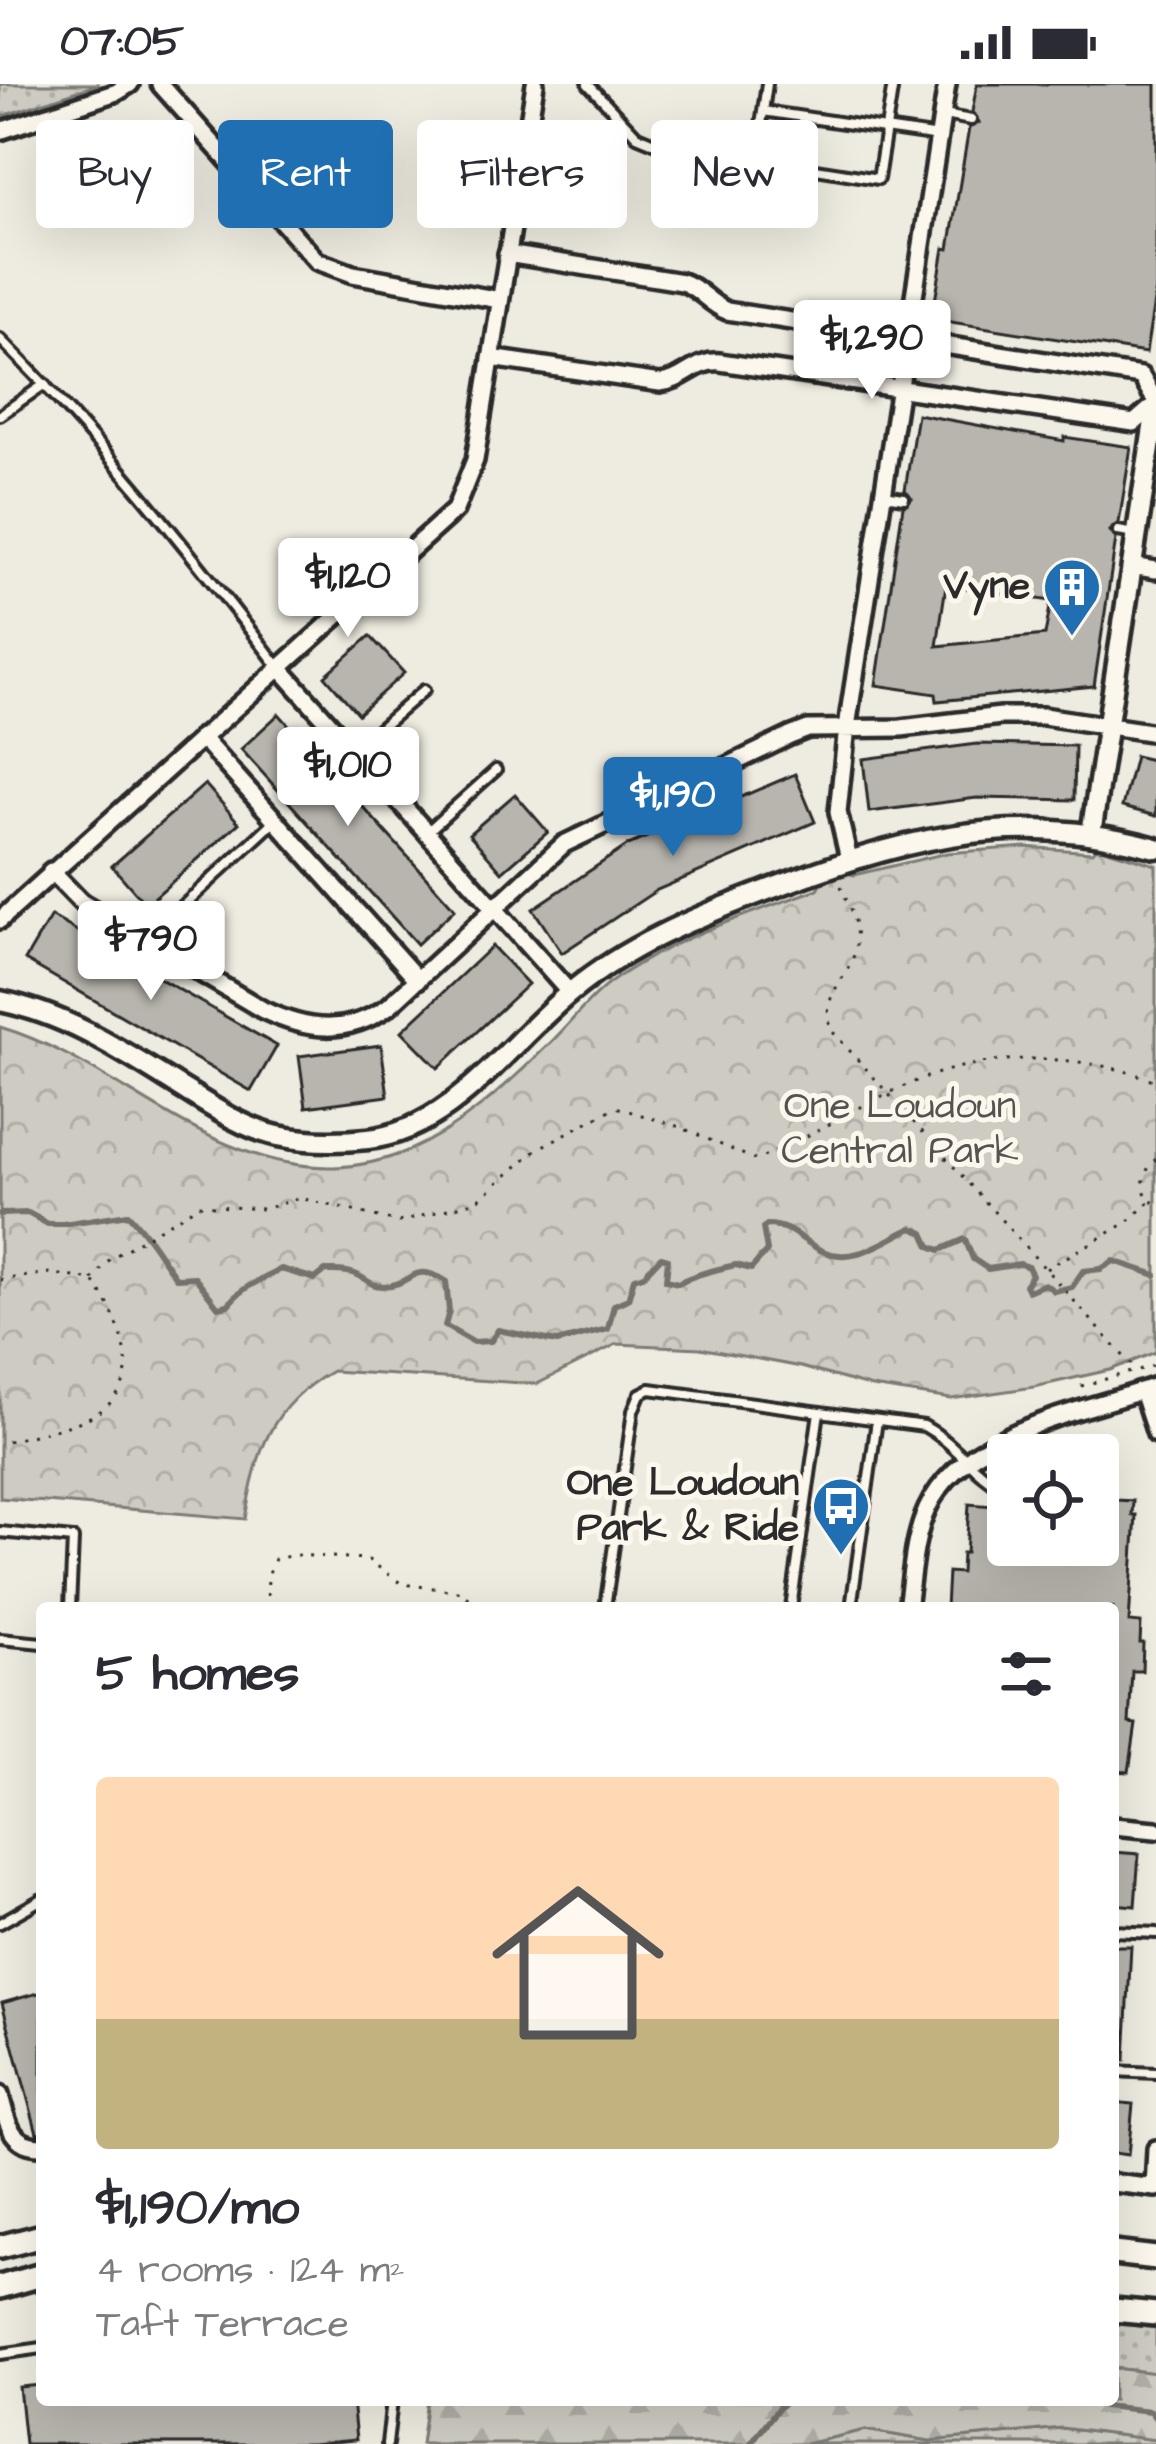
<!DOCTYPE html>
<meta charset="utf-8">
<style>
:root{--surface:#fff;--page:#f7f7f7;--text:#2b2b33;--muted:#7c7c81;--accent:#1f6fb2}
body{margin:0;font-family:"Architects Daughter",sans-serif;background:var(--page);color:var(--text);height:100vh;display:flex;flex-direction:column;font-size:45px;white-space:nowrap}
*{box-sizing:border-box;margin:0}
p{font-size:39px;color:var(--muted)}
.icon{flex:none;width:66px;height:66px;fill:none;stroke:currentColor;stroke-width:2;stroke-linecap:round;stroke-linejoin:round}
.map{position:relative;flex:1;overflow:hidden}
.panel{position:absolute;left:36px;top:1518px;width:1083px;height:804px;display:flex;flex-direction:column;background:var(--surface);border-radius:12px;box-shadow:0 12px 48px #0002}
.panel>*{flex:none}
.banner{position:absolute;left:36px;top:36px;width:1086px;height:108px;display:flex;gap:24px}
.tools{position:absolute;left:987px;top:1350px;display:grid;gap:24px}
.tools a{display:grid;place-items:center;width:132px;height:132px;border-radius:12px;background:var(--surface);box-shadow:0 12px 48px #0002;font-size:60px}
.price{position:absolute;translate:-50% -102px;padding:0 27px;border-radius:12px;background:#fff;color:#222;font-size:39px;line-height:78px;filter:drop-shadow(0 3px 6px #0008)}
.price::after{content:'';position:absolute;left:50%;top:72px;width:36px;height:27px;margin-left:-18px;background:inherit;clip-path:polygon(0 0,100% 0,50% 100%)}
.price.on{background:var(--accent);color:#fff}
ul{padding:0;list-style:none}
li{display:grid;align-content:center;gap:24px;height:636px;padding:0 60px}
li span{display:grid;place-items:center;height:372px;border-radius:12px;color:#555}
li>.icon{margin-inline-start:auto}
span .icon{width:216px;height:216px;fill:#fffc;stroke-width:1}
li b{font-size:51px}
h2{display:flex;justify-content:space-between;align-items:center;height:144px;padding:0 60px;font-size:51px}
.tag{padding:0 42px;border-radius:12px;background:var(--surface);box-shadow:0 12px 48px #0002;font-size:42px;line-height:108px}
.tag.on{background:var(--accent);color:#fff}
.status{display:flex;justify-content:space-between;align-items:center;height:84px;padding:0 60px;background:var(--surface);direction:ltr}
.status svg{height:33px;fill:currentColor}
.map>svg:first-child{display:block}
.grass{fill:url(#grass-dots);stroke:#7c7b76;stroke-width:3}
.forest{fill:url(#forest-firs);stroke:#7c7b76;stroke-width:3}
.park{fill:url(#park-crowns);stroke:#7c7b76;stroke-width:3}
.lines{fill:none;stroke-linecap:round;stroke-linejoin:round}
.stream{stroke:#74726e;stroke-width:6}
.building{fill:#b8b5ae;stroke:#2b2b2b;stroke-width:3;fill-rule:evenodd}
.service-casing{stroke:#2b2b2b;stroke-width:16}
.minor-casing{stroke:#2b2b2b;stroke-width:24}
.tertiary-casing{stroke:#2b2b2b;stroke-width:27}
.secondary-casing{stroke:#2b2b2b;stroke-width:30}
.path{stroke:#2b2b2b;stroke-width:3;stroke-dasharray:3 9;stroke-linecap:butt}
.service{stroke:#fbf7ec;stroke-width:8}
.minor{stroke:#fbf7ec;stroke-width:15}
.tertiary{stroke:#fbf7ec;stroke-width:18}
.secondary{stroke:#fbf7ec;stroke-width:21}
.labels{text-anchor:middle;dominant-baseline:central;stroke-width:10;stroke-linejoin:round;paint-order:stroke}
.poi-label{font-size:39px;font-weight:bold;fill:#2b2b2b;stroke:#fbf7ec;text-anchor:end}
.park-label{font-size:39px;fill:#545351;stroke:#fbf7ec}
</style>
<div class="status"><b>07:05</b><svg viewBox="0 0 49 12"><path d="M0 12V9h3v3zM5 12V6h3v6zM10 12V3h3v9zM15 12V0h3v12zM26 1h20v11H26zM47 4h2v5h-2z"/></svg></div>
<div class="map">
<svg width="1156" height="2360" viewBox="0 0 1156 2360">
<defs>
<pattern id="grass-dots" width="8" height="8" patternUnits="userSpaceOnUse" patternTransform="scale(3)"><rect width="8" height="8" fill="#cecbc2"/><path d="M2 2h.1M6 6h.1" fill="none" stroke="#b1aea7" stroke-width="1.8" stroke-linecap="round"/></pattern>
<pattern id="forest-firs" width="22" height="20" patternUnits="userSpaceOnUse" patternTransform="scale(3)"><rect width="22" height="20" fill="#cecbc2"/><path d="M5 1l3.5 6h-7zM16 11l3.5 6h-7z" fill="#b1aea7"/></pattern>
<pattern id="park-crowns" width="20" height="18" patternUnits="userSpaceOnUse" patternTransform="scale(3)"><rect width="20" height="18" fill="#cecbc2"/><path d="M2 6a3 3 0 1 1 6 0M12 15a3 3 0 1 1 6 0" fill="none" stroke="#b1aea7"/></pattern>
</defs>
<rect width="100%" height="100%" fill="#eeebe0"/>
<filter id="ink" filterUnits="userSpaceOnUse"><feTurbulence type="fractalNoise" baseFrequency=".00833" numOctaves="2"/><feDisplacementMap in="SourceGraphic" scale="24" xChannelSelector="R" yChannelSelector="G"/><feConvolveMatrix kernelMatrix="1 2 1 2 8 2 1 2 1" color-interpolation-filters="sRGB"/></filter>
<g filter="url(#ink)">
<!-- grass -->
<path class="grass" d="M 0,0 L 99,0 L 0,33 Z
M 1113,2239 L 1156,2244 L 1156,2289 L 1113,2284 Z
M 1061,2344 L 1156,2356 L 1156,2360 L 805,2360 L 865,2346 L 930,2357 Z"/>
<!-- forest -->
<path class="forest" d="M 1113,2284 L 1156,2289 L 1156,2356 L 1061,2344 L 930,2357 L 865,2346 L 805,2360 L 421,2360 L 427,2316 L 1113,2316 Z"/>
<!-- park -->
<path class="park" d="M 1025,763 L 1092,768 L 1098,763 L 1156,781 L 1156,1268 L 1110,1286 L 1034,1303 L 951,1315 L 872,1303 L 801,1283 L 700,1264 L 617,1260 L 537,1300 L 332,1287 C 270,1321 256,1369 245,1435 L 0,1414 L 0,943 C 88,969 157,1035 242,1066 C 374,1115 457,1051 547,962 C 569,942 587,915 611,898 C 673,853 747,831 818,805 L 822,798 L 847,789 L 854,791 L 947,769 Z"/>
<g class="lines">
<!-- stream -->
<path class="stream" d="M 0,1130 L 28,1129 L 48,1140 L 63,1140 L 128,1130 C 149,1151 159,1171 176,1194 L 195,1193 L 218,1223 L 228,1221 C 243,1201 260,1198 281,1185 L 315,1195 L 325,1187 C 335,1187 346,1186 355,1190 C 366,1194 370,1202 382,1202 C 414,1202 410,1176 446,1197 L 449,1227 L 445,1242 L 473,1258 L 491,1257 L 498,1246 L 557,1258 L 608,1245 L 614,1221 L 628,1215 L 634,1194 L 644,1191 L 661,1173 L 668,1175 L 666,1196 L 678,1199 C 695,1190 717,1185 736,1181 L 751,1185 L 767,1167 L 763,1144 L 767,1141 C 790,1141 801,1156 820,1166 C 854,1182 883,1157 912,1144 L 924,1149 L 930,1162 L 940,1166 L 965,1155 L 973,1175 L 988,1185 L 1020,1180 L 1028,1183 L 1032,1191 L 1025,1201 L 1028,1207 L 1045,1200 L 1054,1207 L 1072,1203 L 1083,1187 L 1101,1185 L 1114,1177 L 1156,1191
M 1098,2316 L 1103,2322 L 1150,2327 L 1156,2335
M 750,2360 L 779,2323 L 789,2316"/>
</g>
<!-- building -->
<path class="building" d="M 977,0 L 1156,0 L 1156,204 L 1146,269 L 932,235 L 944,164 L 949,165 L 969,44 L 979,39 L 972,28 Z
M 917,330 L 1064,357 L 1064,353 L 1131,363 L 1119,439 L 1110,447 L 1116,455 L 1094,602 L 937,617 L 936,610 L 876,601 L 903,422 L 912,414 L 905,406 ZM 946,501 L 1051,517 L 1045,551 L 937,562 Z
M 370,552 L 404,589 L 358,630 L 325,592 Z
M 279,630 L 455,825 L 417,860 L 241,665 Z
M 977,660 L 1075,662 L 1074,716 L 977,714 L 869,728 L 863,675 Z
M 1135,672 L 1156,677 L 1156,732 L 1122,723 Z
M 795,690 L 815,738 L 657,806 L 562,869 L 533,825 L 628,761 Z
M 205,700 L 239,739 L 146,821 L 112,782 Z
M 515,710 L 548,748 L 502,788 L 469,750 Z
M 51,832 L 277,962 L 251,1007 L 25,876 Z
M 492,862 L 528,900 L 438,984 L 402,947 Z
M 381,961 L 388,1012 L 306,1023 L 299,972 Z
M 1098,1415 L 1133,1417 L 1132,1431 L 1136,1431 L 1129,1538 L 1141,1539 L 1140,1559 L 1143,1559 L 1142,1587 L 1132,1587 L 1129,1639 L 1136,1640 L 1129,1688 L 1113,1687 L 1113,1524 L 946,1524 L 948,1488 L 961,1489 L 962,1469 L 966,1469 L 969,1420 L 994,1422 L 994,1417 L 1008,1418 L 1008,1461 L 1015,1461 L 1014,1475 L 1086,1478 L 1087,1461 L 1098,1461 Z
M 1113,1768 L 1139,1770 L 1135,1822 L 1113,1820 Z
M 1113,1862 L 1131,1862 L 1125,1976 L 1113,1976 Z
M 42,1908 L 42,2048 L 37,2049 L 2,1919 Z
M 1113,2018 L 1133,2020 L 1128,2071 L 1113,2069 Z
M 42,2301 L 42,2316 L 352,2316 L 356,2356 L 311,2360 L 25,2360 L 19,2303 Z"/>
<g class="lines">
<!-- service casing -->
<g class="service-casing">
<path id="service" d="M 588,0 L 637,52 L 654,59 L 878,95 L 893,0
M 763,27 L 939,53
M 944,31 L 971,36
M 756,75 L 767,0
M 0,255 C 101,356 191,469 278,582
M 0,331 L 45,300
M 884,411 L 904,414
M 1118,447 L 1135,450
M 355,666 L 424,606
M 427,748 L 496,686
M 147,855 L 276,736
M 0,1448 L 73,1455 L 70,1524
M 605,1524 L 633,1327 L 640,1310 L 650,1305 L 924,1342 C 955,1359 973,1388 1003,1405
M 791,1524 L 819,1328
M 851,1524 L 877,1336
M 0,1555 L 42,1559
M 0,1839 L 42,1815
M 1113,1847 L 1156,1849
M 1113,1987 L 1156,1989
M 0,2270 L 42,2264
M 387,2360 L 392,2316"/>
</g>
<!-- minor casing -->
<g class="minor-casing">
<path id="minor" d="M 160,0 L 317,177 L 353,190 L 500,216
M 0,47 L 117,8 L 130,0
M 507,170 L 682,198 C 700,204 709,220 727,227 L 1141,292 L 1156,318
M 491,274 L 660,299 C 684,297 695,276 720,278 L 1134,339 L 1156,320
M 1131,482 L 1156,486
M 279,583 L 570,909
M 201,653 L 418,896
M 849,775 L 838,728 L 847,643 L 947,0
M 51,787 L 81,818 L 263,926 C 307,947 347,952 389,922 L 564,760 L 790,652 L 808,645 L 901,644 L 1001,632 L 1043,632 L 1156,649
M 0,836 L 455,426 L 475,376 L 535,0
M 1142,1307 L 1156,1350
M 907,1524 C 912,1491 913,1456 927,1425 C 963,1346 1081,1329 1156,1302
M 1113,1742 L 1156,1746
M 0,2011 C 7,2037 10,2063 42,2062
M 1113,2099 L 1156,2104
M 1154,2104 L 1156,2065"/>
</g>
<!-- tertiary casing -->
<g class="tertiary-casing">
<path id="tertiary" d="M 1091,750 L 1156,324
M 0,917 C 70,931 128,971 188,1008 C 215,1025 246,1045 278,1052 C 307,1058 339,1058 368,1055 C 453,1046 510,957 572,907 C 627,862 691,835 757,810 C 896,757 1006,723 1156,764"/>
</g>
<!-- secondary casing -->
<g class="secondary-casing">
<path id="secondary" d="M 0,2163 L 42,2152
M 1113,2169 L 1156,2174
M 0,2203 L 42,2191
M 1113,2226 L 1156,2230"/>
</g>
<!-- path -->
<path class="path" d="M 841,802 C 849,823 861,844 855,867 C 847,899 818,911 832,947 L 1137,1287
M 1156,1075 C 1142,1088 1137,1109 1156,1120
M 1046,1185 L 1128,1138 L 1150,1117
M 0,1196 L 49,1189 L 92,1196 C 106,1213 115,1233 122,1254 C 147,1337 57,1344 0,1359
M 92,1196 L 110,1175 L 199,1121 L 264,1125 L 300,1114 L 399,1138 L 477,1117 L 537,1065 L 616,1023 L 680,1043 L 756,1076 C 818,1051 875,1009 939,989 C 1009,967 1089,972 1156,997
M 1081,1302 L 1156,1281
M 267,1524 L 268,1491 L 275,1475 L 295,1471 L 367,1475 L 402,1500 L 457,1507 L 484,1524"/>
<!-- service -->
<use href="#service" class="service"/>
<!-- minor -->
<use href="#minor" class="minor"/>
<!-- tertiary -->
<use href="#tertiary" class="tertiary"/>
<!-- secondary -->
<use href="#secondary" class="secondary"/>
</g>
</g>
<!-- icons -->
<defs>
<g id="building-pin" transform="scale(3)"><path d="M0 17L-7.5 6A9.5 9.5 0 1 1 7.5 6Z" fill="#1f6fb2" stroke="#fbf7ec"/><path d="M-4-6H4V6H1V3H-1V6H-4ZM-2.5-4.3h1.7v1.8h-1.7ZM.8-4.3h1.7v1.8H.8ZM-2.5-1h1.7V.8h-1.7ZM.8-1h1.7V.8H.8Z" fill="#fff"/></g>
<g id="bus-pin" transform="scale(3)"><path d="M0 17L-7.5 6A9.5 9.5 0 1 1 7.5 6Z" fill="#1f6fb2" stroke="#fbf7ec"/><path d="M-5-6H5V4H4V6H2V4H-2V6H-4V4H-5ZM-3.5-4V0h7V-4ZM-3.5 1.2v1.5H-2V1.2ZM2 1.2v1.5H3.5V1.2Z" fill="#fff"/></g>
</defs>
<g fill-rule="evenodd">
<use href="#building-pin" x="1072" y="503"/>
<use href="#bus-pin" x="841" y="1422"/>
</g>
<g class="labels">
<!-- poi labels -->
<g class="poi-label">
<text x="1030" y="503">Vyne</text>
<text x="799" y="1400">One Loudoun<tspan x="799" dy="45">Park &amp; Ride</tspan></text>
</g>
<!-- park labels -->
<g class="park-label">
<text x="900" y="1023">One Loudoun<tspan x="900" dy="45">Central Park</tspan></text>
</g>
</g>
</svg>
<div class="tools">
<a><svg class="icon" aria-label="locate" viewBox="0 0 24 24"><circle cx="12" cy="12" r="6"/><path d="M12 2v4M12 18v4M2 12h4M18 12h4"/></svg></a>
</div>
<b class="price" style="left:872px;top:318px">$1,290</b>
<b class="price" style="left:348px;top:556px">$1,120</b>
<b class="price" style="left:348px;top:745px">$1,010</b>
<b class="price on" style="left:673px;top:775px">$1,190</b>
<b class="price" style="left:151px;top:919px">$790</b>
<div class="banner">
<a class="tag">Buy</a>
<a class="tag on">Rent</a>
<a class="tag">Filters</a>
<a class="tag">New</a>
</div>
<section class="panel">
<h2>5 homes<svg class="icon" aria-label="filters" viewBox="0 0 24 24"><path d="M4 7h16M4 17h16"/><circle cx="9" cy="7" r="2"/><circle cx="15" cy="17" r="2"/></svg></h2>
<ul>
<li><span style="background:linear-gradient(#ffd9b3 65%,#c2b280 0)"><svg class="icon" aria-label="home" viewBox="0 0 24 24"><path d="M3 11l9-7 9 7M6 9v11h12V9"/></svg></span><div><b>$1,190/mo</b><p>4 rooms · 124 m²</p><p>Taft Terrace</p></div></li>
</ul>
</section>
</div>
